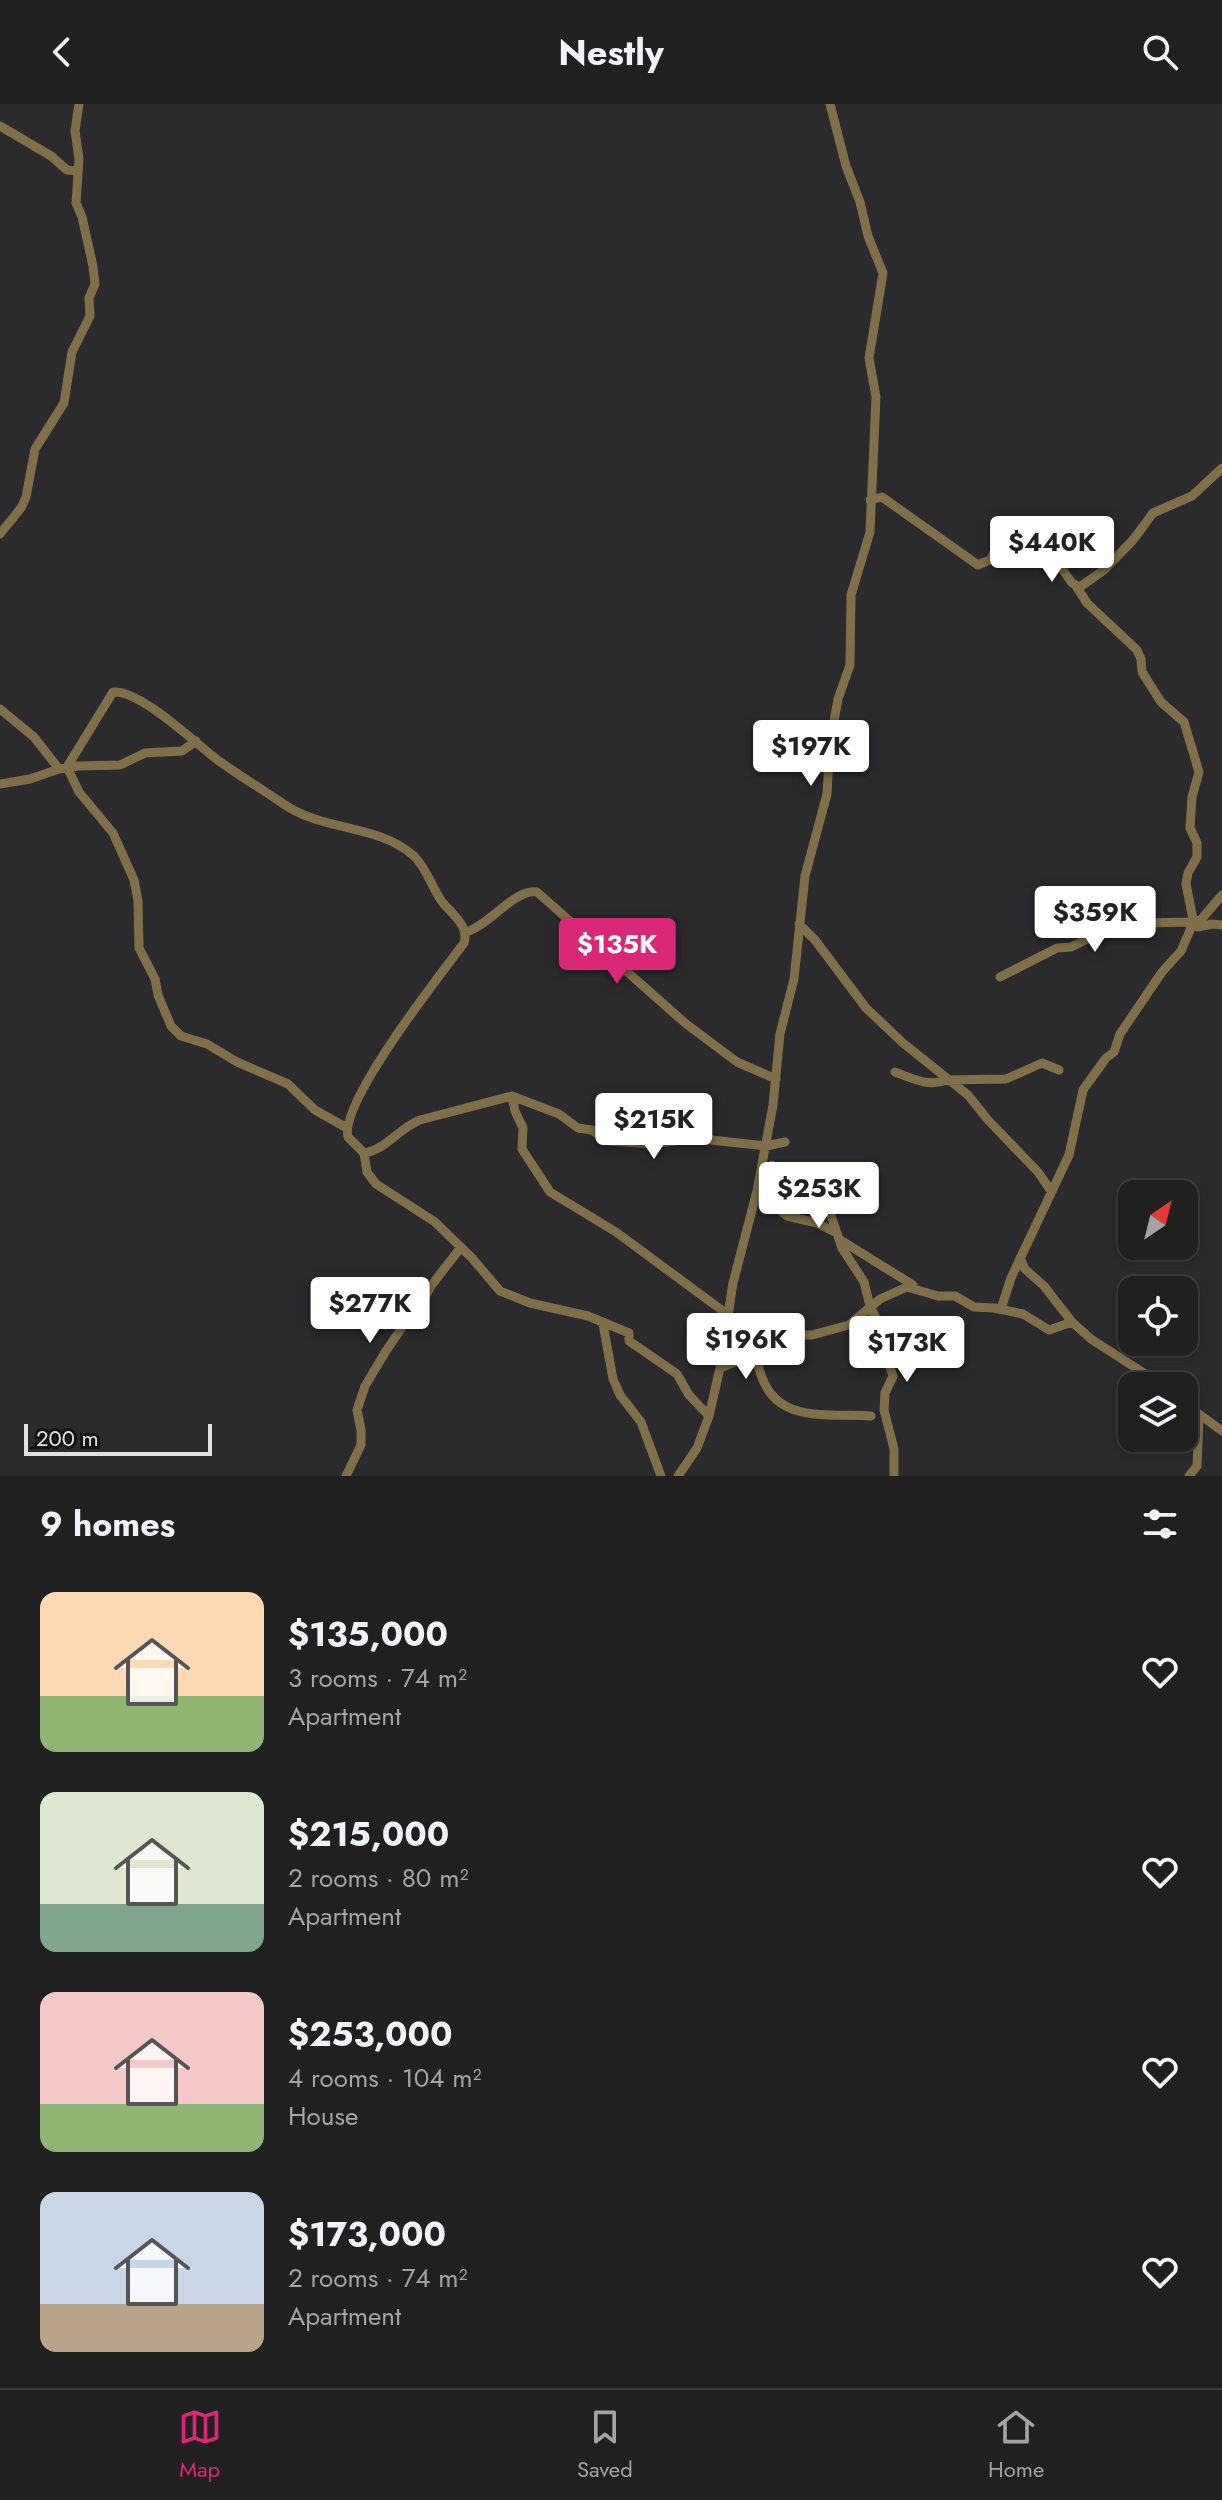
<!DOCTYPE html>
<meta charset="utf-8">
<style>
:root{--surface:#202021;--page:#2d2d2e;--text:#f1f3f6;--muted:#a2a3a5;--line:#3d3e3f;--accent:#db2777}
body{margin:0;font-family:Jost,sans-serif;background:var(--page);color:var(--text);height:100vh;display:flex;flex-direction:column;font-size:30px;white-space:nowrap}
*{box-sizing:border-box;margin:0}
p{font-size:26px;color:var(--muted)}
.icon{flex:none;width:44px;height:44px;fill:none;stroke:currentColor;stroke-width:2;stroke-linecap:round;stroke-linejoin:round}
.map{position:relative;height:1372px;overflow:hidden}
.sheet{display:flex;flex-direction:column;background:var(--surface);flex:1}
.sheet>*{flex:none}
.needle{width:52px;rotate:35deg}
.controls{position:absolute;left:1118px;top:1076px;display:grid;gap:16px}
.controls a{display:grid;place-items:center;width:80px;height:80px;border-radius:16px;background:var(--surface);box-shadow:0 2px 6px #0004,0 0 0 2px var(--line);font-size:40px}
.scale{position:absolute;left:24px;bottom:20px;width:188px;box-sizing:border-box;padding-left:8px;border:4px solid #e2e1e3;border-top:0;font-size:22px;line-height:28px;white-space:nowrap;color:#e2e1e3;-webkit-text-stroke:6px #131314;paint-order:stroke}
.price{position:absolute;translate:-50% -68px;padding:0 18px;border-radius:8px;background:#fff;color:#222;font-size:26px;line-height:52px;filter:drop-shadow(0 2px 4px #0008)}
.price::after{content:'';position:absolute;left:50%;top:48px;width:24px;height:18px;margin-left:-12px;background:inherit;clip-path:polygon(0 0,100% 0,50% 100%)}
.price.current{background:var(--accent);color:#fff}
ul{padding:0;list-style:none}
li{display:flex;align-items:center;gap:24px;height:200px;padding:0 40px}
li span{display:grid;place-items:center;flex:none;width:224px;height:160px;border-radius:16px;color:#555}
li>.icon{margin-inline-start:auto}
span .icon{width:96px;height:96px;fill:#fffc;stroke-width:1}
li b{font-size:34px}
h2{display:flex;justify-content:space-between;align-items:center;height:96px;padding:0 40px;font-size:34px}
header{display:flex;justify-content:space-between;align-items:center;height:104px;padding:0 40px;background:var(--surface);font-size:36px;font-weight:700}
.dock{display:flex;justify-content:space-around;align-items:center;height:112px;border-top:2px solid var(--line);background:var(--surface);font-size:22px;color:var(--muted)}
.dock a{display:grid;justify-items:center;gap:4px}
.dock .current{color:var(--accent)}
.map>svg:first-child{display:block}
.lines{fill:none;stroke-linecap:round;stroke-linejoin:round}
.minor{stroke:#806f48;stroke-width:9}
</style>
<header><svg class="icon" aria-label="back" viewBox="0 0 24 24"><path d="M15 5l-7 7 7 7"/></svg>Nestly<svg class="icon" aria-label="search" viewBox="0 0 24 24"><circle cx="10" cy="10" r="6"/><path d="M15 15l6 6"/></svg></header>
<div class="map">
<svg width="1222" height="1372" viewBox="0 0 1222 1372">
<rect width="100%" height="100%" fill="#2b2a2c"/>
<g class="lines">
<!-- minor -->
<path class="minor" d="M 0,22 L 51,52 L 67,66 L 78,67
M 870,396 L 882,393 L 978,461 L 990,456 L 1008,422 L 1018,420 L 1050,448 L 1072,479 L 1080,483 L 1104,466 L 1133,436 L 1153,409 L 1192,392 L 1222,364
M 0,430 L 21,404 L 26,393 L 35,345 L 64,299 L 72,248 L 90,212 L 89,194 L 95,180 L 93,162 L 82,113 L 76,99 L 79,55 L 75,27 L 79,0
M 0,605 L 34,633 L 59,665 L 78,662 L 120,661 L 145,649 L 182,647 L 196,637
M 0,680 L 30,675 L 59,665
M 1193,815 L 1199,818 L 1222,791
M 799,820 L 815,836 L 866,904 L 903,939 L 968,991 L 988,1016 L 1038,1068 L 1051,1087
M 1198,823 L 1212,820 L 1222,821
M 466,828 C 489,822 515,784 537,788 L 685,919 L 737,958 L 776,975
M 1000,873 L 1057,844 L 1071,843 L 1103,827 L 1145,819 L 1189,818
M 895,968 C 913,975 929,983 947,976 L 1006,975 L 1042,959 L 1059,966
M 512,992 L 515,1007 L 523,1024 L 522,1045 L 550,1088 L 616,1128 L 727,1210
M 347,1024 L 315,1006 L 288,980 L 237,958 L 207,940 L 181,932 L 171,922 L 158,891 L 155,875 L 139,844 L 138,797 L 134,776 L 113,729 L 79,688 L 67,663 L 113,588 C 140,585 197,641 219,657 C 240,672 263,686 285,701 C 326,728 378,720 414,752 C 427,764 432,785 443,799 C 454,812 469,822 464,839 C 440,871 339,999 348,1033 L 364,1049 L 367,1068 L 376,1080 L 435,1118 L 472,1154 L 500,1187 L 530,1199 L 588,1212 L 629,1229 L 629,1237 L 677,1270 L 689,1291 L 709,1312
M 364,1049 C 386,1046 399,1024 420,1016 L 512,992 L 559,1010 L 578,1024 L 592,1026 L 607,1037 L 652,1040 L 690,1035 L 711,1036 L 766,1042 L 785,1038
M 772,1061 L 778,1070 L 787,1078 L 822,1098 L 829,1106 L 842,1144 L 864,1178 L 870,1202 L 879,1220 L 880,1236 L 893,1272 L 885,1289 L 884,1306 L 894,1345 L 894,1372
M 757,1087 L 787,1112 L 817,1119 L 837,1129
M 842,1137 L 913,1181
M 1020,1154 L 1025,1165 L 1044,1182 L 1072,1218 L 1091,1235 L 1164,1282
M 1001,1205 L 1011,1174 L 1069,1051 L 1083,986 L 1106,954 L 1114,948 L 1120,930 L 1162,868 L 1181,847 L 1191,824 L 1189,818 L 1193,815 L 1186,780 L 1188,769 L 1197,753 L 1197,739 L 1190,724 L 1192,693 L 1199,668 L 1184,618 L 1161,598 L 1142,568 L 1141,555 L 1137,546 L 1087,499 L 1076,482
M 603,1220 L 613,1275 L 620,1291 L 641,1318 L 661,1372
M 756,1250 C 766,1321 815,1309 871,1312
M 720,1264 L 756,1250 L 786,1231 L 812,1231 L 849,1221 L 880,1195 L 907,1183 L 938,1192 L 955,1192 L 974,1203 L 994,1204 L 1023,1210 L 1049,1226 L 1072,1218
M 1184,1299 L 1222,1327
M 346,1372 L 361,1341 L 361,1326 L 357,1306 L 365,1282 L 386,1247 L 403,1222 L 417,1208 L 431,1182 L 461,1143
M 678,1372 L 697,1344 L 709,1312 L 720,1264 L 733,1179 L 757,1087 L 773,1001 L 780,930 L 794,875 L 805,772 L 827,690 L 830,639 L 838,595 L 850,561 L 851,491 L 870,428 L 876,293 L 869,254 L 883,169 L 868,132 L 860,98 L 846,62 L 830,0
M 1189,1372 L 1197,1362 L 1199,1312"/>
</g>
</svg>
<div class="controls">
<a><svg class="needle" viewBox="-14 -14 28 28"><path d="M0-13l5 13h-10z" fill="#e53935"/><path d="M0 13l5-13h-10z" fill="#a2a3a5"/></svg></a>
<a><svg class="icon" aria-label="locate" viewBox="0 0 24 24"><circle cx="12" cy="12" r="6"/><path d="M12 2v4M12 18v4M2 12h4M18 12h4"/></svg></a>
<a><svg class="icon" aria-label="layers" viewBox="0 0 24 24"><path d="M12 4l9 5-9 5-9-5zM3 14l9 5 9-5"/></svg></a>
</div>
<div class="scale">200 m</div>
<b class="price" style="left:1052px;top:480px">$440K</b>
<b class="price" style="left:811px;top:684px">$197K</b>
<b class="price" style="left:1095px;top:850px">$359K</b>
<b class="price current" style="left:617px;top:882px">$135K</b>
<b class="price" style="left:654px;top:1057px">$215K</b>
<b class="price" style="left:819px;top:1126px">$253K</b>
<b class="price" style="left:370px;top:1241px">$277K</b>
<b class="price" style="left:746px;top:1277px">$196K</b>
<b class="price" style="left:907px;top:1280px">$173K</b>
</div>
<section class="sheet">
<h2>9 homes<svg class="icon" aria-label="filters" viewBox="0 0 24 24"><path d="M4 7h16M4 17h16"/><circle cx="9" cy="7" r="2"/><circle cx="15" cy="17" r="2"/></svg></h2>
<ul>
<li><span style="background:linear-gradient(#ffd9b3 65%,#8fb573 0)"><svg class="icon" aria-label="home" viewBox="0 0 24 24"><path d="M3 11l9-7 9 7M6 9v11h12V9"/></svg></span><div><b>$135,000</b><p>3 rooms · 74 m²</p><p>Apartment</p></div><svg class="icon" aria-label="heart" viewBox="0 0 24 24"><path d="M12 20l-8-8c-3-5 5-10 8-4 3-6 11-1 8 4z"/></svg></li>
<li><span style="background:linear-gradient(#dfe7d0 70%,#7fa58c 0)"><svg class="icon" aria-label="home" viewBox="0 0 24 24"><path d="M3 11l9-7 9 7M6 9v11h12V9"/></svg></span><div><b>$215,000</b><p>2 rooms · 80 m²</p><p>Apartment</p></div><svg class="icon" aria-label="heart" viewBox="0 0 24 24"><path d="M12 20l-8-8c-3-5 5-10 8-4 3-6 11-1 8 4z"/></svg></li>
<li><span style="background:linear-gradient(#f6c9c9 70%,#8fb573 0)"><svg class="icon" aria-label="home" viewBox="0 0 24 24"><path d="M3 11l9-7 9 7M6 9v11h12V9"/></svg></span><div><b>$253,000</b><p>4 rooms · 104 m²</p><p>House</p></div><svg class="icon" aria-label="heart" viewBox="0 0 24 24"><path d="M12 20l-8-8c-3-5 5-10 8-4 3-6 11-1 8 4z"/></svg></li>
<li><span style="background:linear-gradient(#c9d6e8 70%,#b9a48a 0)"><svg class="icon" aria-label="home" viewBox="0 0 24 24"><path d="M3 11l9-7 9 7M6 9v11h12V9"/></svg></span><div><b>$173,000</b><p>2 rooms · 74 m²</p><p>Apartment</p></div><svg class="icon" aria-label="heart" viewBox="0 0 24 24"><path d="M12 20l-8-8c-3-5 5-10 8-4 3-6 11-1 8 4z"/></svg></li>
</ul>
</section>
<nav class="dock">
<a class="current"><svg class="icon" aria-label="map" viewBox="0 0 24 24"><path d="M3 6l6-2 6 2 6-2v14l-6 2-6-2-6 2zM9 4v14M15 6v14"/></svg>Map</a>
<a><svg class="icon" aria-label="saved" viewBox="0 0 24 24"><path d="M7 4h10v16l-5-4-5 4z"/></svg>Saved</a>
<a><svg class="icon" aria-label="home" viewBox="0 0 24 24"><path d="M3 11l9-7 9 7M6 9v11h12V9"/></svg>Home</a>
</nav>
